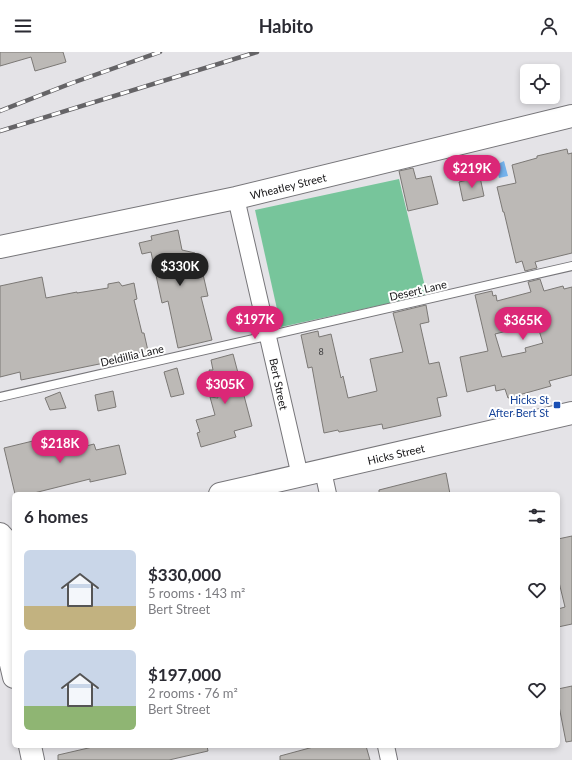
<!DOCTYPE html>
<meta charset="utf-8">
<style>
:root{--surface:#fff;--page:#f7f7f7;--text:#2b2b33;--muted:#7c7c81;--accent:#db2777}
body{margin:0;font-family:Lato,sans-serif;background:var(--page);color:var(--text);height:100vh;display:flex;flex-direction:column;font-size:15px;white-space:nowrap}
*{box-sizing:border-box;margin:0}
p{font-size:13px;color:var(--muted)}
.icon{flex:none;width:22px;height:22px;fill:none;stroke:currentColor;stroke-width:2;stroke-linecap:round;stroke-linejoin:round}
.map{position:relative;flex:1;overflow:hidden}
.details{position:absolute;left:12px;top:440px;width:548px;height:256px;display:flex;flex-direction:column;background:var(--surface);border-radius:6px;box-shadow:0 2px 6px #0003}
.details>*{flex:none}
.tools{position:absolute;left:520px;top:12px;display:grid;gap:8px}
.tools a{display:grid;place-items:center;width:40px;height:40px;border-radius:6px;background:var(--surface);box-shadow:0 2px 6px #0003;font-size:20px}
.price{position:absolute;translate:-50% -34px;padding:0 9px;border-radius:14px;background:var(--accent);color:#fff;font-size:13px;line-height:26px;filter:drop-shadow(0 1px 2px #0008)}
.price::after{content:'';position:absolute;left:50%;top:24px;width:12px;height:9px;margin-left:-6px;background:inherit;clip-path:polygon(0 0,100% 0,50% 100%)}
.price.current{background:#222;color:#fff}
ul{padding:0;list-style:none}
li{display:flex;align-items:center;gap:12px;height:100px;padding:0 12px}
li span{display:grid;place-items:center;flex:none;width:112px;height:80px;border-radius:6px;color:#555}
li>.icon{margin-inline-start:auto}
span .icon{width:48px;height:48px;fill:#fffc;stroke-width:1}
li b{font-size:17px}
h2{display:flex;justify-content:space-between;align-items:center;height:48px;padding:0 12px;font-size:17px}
header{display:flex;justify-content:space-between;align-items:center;height:52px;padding:0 12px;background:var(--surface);font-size:18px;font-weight:700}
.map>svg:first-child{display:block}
.green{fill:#77c59b}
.water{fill:#74b2ec}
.building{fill:#bcb9b6;stroke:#7b7875;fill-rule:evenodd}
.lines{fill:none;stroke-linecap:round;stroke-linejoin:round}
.lane-casing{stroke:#77767a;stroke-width:10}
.street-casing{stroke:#77767a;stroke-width:18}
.secondary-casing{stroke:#77767a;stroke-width:24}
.lane{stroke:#fff;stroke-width:8}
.street{stroke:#fff;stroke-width:16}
.secondary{stroke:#fff;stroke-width:22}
.rail-casing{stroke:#656467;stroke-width:4.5}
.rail{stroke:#fff;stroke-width:3;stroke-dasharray:9;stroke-linecap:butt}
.transit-dot{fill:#1a4fb4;stroke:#fff;stroke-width:1.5}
.labels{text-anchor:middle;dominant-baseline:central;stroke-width:4;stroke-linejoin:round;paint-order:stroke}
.number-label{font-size:9px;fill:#403f40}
.street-label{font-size:11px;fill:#171618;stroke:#fff}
.transit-label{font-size:11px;fill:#164399;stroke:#fff;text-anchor:end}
</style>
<header><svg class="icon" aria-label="menu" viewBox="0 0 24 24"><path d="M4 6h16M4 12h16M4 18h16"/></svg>Habito<svg class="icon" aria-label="person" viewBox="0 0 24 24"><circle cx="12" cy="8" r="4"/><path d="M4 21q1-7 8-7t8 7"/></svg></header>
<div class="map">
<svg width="572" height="708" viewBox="0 0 572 708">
<rect width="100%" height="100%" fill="#e4e3e7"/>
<!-- green -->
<path class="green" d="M 399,127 L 427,243 L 281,275 L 255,158 Z"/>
<!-- water -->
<path class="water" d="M 504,109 L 508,124 L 499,126 L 496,113 Z"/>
<!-- building -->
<path class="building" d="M 0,0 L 63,0 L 66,10 L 35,19 L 31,5 L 0,14 Z
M 567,97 L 568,102 L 572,101 L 572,201 L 535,210 L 537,216 L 525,219 L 522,209 L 516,211 L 504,160 L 503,160 L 497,135 L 516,131 L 512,113 L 537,106 L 537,104 Z
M 413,116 L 416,127 L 431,124 L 438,152 L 408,159 L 399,119 Z
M 480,125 L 484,144 L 463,149 L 459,130 Z
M 178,178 L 182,198 L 195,201 L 199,205 L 208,244 L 201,245 L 212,288 L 178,296 L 168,249 L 162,251 L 151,200 L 142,202 L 139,191 L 152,188 L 151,184 Z
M 42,225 L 46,246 L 77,240 L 77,241 L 108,236 L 108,232 L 119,230 L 122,234 L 134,231 L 137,247 L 134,248 L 142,281 L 144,281 L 148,299 L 137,301 L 138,306 L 114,311 L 114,309 L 21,328 L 20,320 L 0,325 L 0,234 Z
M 540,227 L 544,239 L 563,234 L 564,237 L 572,235 L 572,323 L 549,329 L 551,334 L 508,346 L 505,337 L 496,339 L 495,333 L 467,340 L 460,305 L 488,299 L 475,243 L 492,239 L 493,244 L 496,243 L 497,249 L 531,240 L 528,230 ZM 534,263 L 543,291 L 525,296 L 526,300 L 502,305 L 495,282 L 507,279 L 505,270 Z
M 426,253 L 429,270 L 420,272 L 429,312 L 439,310 L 447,344 L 437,346 L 441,364 L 383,377 L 382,372 L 339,380 L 338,378 L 324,381 L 312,315 L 308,316 L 301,283 L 318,279 L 319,285 L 331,282 L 341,326 L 343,324 L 348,346 L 377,339 L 370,307 L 403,300 L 393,261 Z
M 233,302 L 252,374 L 234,379 L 236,385 L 201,395 L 197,381 L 200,380 L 196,368 L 215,363 L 210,345 L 218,346 L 209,318 L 213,318 L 211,308 Z
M 177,316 L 184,342 L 171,345 L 164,320 Z
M 113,339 L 116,355 L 98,359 L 95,343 Z
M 60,340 L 66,356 L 50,358 L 45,346 Z
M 70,380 L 74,397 L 94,392 L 96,398 L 119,393 L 126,422 L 90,430 L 90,427 L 30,442 L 15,442 L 4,396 Z
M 446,421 L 450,442 L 379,442 L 379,438 Z
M 572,484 L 572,572 L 558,575 L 558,557 L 565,555 L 558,526 L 558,487 Z
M 572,634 L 572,689 L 566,690 L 558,649 L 558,637 Z
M 97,694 L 207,694 L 208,699 L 169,708 L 58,708 L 58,703 Z
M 317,694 L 366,694 L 370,708 L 280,708 L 280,704 Z"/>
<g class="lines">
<!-- lane casing -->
<g class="lane-casing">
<path id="lane" d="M 0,345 L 572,214"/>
</g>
<!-- street casing -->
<g class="street-casing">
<path id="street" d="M 236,146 L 300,424
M 323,419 L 328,442
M 386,694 L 389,708"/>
</g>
<!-- secondary casing -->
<g class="secondary-casing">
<path id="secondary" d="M 0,195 L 236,146 L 572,64
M 220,442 L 572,361
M 0,482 C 11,492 11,508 0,517
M 2,515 L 3,578
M 0,572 L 3,578 L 14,625
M 30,694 L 33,708"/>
</g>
<!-- lane -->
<use href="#lane" class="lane"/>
<!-- street -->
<use href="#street" class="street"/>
<!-- secondary -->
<use href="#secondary" class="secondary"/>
<!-- rail casing -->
<g class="rail-casing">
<path id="rail" d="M 0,59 L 72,31 L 160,0
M 0,79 L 257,0"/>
</g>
<!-- rail -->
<use href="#rail" class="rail"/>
</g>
<!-- markers -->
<rect class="transit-dot" x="553" y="349" width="8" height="8" rx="2"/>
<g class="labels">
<!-- number labels -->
<g class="number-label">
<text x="321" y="299">8</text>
</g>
<!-- street labels -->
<g class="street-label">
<text transform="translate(288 134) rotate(-14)">Wheatley Street</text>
<text transform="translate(418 238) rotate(-13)">Desert Lane</text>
<text transform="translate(132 303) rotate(-13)">Deldillia Lane</text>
<text transform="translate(279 332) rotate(78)">Bert Street</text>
<text transform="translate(396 402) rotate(-13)">Hicks Street</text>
</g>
<!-- transit labels -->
<g class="transit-label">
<text x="549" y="347">Hicks St<tspan x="549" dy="13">After Bert St</tspan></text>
</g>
</g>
</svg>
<div class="tools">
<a><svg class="icon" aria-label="locate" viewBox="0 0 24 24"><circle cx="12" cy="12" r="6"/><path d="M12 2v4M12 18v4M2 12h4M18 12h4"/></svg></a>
</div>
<b class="price" style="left:472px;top:137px">$219K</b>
<b class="price current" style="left:180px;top:235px">$330K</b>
<b class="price" style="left:255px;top:288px">$197K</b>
<b class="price" style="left:523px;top:289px">$365K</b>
<b class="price" style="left:225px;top:353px">$305K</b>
<b class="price" style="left:60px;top:412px">$218K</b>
<section class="details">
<h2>6 homes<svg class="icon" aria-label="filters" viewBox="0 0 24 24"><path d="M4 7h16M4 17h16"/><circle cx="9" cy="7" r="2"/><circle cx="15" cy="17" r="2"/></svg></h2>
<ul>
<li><span style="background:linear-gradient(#c9d6e8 70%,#c2b280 0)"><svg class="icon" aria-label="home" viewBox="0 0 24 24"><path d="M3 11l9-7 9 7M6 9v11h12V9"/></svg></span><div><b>$330,000</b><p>5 rooms · 143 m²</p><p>Bert Street</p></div><svg class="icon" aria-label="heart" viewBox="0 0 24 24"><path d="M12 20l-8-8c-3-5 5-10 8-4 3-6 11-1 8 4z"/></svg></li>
<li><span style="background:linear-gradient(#c9d6e8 70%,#8fb573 0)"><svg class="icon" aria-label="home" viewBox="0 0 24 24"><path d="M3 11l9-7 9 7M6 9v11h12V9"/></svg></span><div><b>$197,000</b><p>2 rooms · 76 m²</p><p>Bert Street</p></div><svg class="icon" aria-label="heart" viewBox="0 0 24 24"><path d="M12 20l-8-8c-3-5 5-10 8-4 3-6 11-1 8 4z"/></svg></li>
</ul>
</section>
</div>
